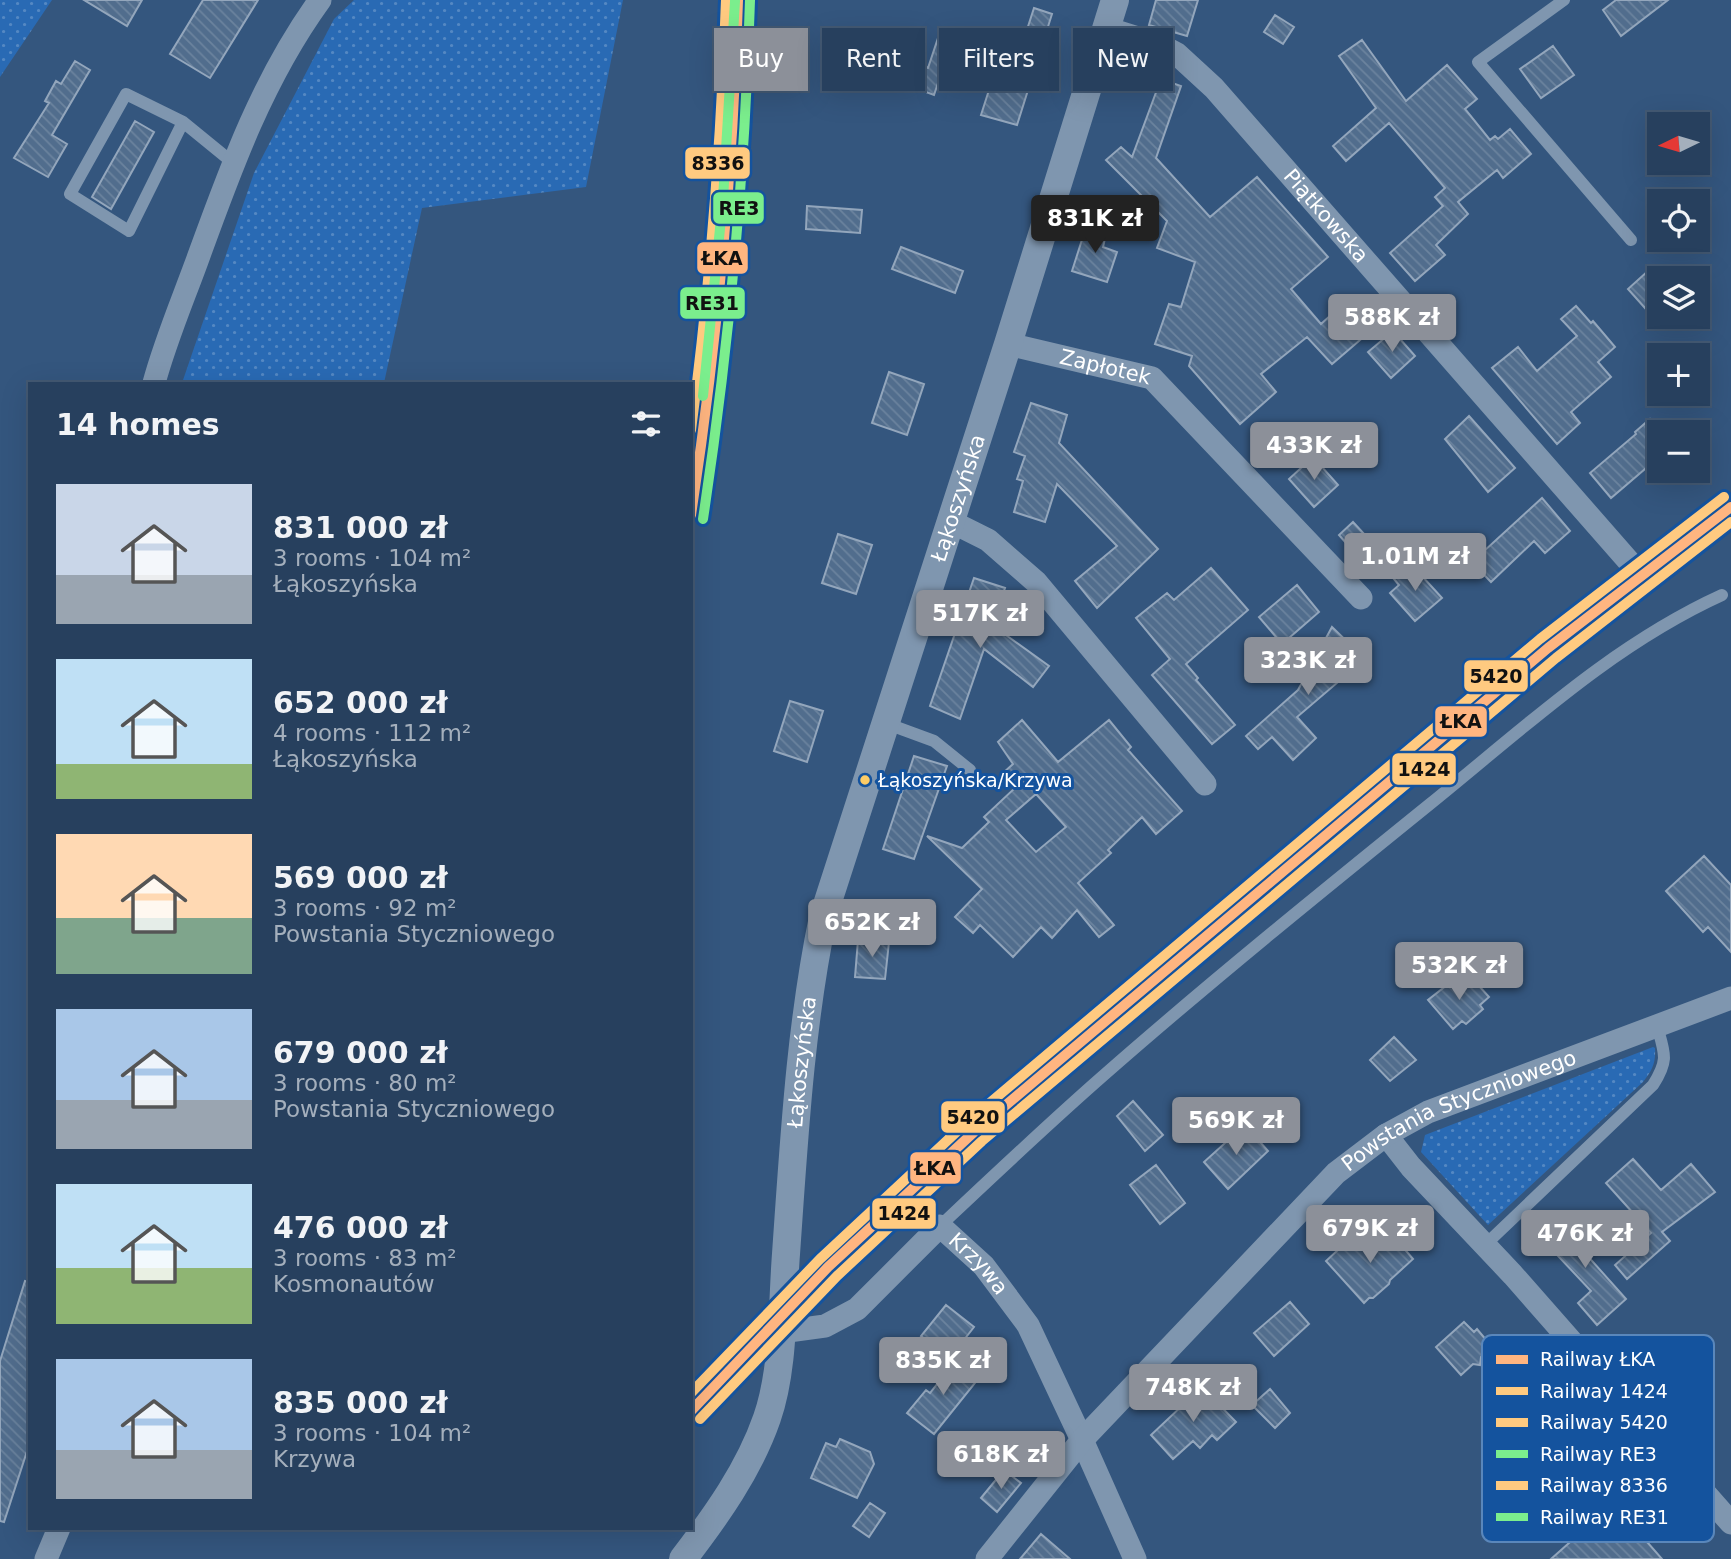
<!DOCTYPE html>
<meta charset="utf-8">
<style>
:root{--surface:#27405e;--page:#2f4764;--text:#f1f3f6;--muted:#a4afbc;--line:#435973;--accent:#8c9099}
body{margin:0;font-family:"DejaVu Sans",sans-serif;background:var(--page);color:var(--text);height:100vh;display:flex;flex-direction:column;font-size:26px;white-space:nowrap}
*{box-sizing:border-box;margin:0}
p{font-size:23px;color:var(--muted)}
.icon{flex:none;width:38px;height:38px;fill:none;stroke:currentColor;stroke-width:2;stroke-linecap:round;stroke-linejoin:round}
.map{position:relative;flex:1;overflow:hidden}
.details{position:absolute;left:28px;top:382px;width:665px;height:1148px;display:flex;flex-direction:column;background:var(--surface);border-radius:0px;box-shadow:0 7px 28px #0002,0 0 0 2px var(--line)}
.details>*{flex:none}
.hud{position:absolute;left:714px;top:28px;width:665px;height:63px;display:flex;gap:14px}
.needle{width:46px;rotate:265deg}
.fabs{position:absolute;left:1647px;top:112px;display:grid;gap:14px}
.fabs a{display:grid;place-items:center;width:63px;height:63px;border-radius:0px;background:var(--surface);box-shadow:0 7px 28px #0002,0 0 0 2px var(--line);font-size:35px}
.price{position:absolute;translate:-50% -60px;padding:0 16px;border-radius:7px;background:var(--accent);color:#fff;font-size:23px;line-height:46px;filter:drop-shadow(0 2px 4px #0008)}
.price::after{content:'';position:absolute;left:50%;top:42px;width:21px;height:16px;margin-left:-10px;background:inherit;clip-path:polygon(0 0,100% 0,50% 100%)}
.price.on{background:#222;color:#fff}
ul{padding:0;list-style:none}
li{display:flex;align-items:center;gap:21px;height:175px;padding:0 28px}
li span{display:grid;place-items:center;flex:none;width:196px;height:140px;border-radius:0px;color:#555}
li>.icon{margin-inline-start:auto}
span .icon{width:84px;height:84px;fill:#fffc;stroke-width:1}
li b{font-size:30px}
h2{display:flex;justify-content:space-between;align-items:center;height:84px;padding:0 28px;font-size:30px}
.tag{padding:0 24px;border-radius:0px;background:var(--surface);box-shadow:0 7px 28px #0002,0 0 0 2px var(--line);font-size:24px;line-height:63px}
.tag.on{background:var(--accent);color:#fff}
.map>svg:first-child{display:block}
.grass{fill:url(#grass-dots)}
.building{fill:url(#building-back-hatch);stroke:#93a6bc;stroke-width:2;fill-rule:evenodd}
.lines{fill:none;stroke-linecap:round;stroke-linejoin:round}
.service{stroke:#7f96af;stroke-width:12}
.minor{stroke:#7f96af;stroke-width:23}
.tertiary{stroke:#7f96af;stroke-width:28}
.rail-1-casing{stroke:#14539e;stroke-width:16}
.rail-2-casing{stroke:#14539e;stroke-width:16}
.rail-3-casing{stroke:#14539e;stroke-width:16}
.rail-4-casing{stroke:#14539e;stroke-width:16}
.rail-5-casing{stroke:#14539e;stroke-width:16}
.rail-6-casing{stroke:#14539e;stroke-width:16}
.rail-1{stroke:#ffb580;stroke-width:10}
.rail-2{stroke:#ffca80;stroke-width:10}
.rail-3{stroke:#ffca80;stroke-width:10}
.rail-4{stroke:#7bee8d;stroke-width:10}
.rail-5{stroke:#ffca80;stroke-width:10}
.rail-6{stroke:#7bee8d;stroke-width:10}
.bus-dot{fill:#fdcc66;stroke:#14539e;stroke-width:2.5}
.labels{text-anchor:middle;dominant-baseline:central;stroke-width:6;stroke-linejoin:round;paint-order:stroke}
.bus-label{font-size:19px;fill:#fff;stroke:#14539e;text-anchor:start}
.street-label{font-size:21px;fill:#fff;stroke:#14539e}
.key{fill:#14539e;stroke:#5a87bb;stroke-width:2}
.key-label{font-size:19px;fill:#fff}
.line-badge{stroke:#14539e;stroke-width:2.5}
.pale-badge-label{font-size:19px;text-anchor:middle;font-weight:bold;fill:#111}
</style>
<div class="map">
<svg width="1731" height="1559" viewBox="0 0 1731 1559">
<defs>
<pattern id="grass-dots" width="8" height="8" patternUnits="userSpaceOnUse" patternTransform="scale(1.75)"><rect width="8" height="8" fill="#296ab4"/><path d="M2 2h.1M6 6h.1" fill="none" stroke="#5488c3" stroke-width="1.8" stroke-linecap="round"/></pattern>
<pattern id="building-back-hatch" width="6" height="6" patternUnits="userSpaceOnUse" patternTransform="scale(1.75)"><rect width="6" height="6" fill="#516d8d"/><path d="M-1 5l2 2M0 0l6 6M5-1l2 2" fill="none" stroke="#6b839e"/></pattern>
</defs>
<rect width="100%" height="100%" fill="#34567e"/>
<!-- grass -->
<path class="grass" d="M 0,0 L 52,0 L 0,77 Z
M 354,0 L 623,0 L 586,187 L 422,208 L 384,383 L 182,383 L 254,173 L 334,19 Z
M 1653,1047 L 1655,1048 C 1656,1063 1652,1071 1643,1082 L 1488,1225 L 1421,1152 L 1425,1135 Z"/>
<!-- building -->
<path class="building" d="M 84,0 L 142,0 L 127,26 Z
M 203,0 L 258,0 L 210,78 L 170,54 Z
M 1156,0 L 1198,0 L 1187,36 L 1149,25 Z
M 1616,0 L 1668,0 L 1621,36 L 1603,10 Z
M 1034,8 L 1052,14 L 1017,125 L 981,115 L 989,90 L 941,74 L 934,95 L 912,87 L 920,65 L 928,68 L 938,38 L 1000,59 L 1006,40 L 1022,45 Z
M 1275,15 L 1294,27 L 1283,44 L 1264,32 Z
M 1362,40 L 1406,101 L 1447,65 L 1477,99 L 1465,109 L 1490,140 L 1495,136 L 1498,139 L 1510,129 L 1531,154 L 1503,178 L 1497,170 L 1458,202 L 1468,214 L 1436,245 L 1445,255 L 1415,281 L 1390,253 L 1443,206 L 1435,197 L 1445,188 L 1389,123 L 1346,161 L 1333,146 L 1376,108 L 1339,56 Z
M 1553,46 L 1574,75 L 1541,98 L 1520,69 Z
M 75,61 L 90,70 L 52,135 L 67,144 L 48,177 L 14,158 L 49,103 L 45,101 L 56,81 L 61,84 Z
M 1161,79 L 1181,86 L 1156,158 L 1210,217 L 1257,177 L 1328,257 L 1291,289 L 1321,324 L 1341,306 L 1366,335 L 1332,364 L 1307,337 L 1261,374 L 1276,392 L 1240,424 L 1189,366 L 1192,356 L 1155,344 L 1169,304 L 1181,307 L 1195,262 L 1157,248 L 1167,221 L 1106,160 L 1121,147 L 1132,157 Z
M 135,121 L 154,132 L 111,209 L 92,197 Z
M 807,206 L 862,210 L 860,233 L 806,229 Z
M 1087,224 L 1107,230 L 1103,247 L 1117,252 L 1107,282 L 1072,271 Z
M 901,247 L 963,271 L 955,293 L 892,269 Z
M 1648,271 L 1659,284 L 1659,296 L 1645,308 L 1628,289 Z
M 1576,306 L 1591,323 L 1593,321 L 1615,347 L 1598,362 L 1611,377 L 1571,412 L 1580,423 L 1557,444 L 1492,368 L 1518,347 L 1537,371 L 1577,336 L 1561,319 Z
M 1393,331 L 1415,356 L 1391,378 L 1368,352 Z
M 889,372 L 924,384 L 907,435 L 872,423 Z
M 1031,403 L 1067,415 L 1059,443 L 1158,549 L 1097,608 L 1075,581 L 1117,546 L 1057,484 L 1045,522 L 1014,512 L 1023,481 L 1017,479 L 1025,456 L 1014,452 Z
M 1469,416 L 1515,468 L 1488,492 L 1445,439 Z
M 1650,419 L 1659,429 L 1659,457 L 1611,498 L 1590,473 L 1636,434 L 1635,432 Z
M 1313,457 L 1338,485 L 1314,507 L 1289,479 Z
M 1542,498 L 1570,531 L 1545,553 L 1534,541 L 1491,582 L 1472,562 Z
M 1353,522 L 1376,547 L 1361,560 L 1339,535 Z
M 838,534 L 872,545 L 856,594 L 822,583 Z
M 1411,564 L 1442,598 L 1415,621 L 1390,593 L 1399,585 L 1394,579 Z
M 1211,568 L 1248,610 L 1186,664 L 1198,678 L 1196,680 L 1235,725 L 1212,744 L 1152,675 L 1170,659 L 1136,618 L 1167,593 L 1174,600 Z
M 974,578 L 1005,588 L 992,625 L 1049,666 L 1033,687 L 984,649 L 960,719 L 930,706 Z
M 1297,585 L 1319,612 L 1282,644 L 1259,617 Z
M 1332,627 L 1365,659 L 1297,717 L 1316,738 L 1293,760 L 1272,737 L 1258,749 L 1246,736 L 1298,690 Z
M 790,701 L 823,711 L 807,762 L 774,751 Z
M 1022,720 L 1058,762 L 1109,720 L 1131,747 L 1128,750 L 1182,811 L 1156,834 L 1142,817 L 1108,850 L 1111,853 L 1078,883 L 1114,925 L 1099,937 L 1077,910 L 1052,938 L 1041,927 L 1013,957 L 980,925 L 973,933 L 955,917 L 982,889 L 927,836 L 962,848 L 989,822 L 984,817 L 1015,788 L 1003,773 L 1013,764 L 998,742 ZM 1036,794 L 1066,827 L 1036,852 L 1006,820 Z
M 914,756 L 947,766 L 914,859 L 883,849 Z
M 1704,856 L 1731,885 L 1731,952 L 1708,927 L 1703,932 L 1666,891 Z
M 858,940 L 889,942 L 885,979 L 855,977 Z
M 1470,976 L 1489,997 L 1480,1005 L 1483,1009 L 1466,1024 L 1462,1021 L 1453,1029 L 1428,1000 L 1456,978 L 1461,984 Z
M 1394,1037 L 1416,1060 L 1390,1081 L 1370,1060 Z
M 1133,1101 L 1163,1135 L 1145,1151 L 1117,1116 Z
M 1245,1125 L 1268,1151 L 1228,1189 L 1204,1162 Z
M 1633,1159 L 1661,1190 L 1691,1164 L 1715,1192 L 1662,1232 L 1670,1241 L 1627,1279 L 1615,1265 L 1651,1233 L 1606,1183 Z
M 1156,1165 L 1185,1203 L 1160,1224 L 1130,1185 Z
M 1570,1216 L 1595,1243 L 1585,1253 L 1626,1299 L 1597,1325 L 1578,1303 L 1591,1291 L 1544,1241 Z
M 1390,1232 L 1413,1259 L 1390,1280 L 1389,1284 L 1373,1298 L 1369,1298 L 1364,1303 L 1326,1261 L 1353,1236 L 1366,1251 Z
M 25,1281 L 30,1282 L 30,1442 L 4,1522 L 0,1521 L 0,1361 Z
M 1290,1302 L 1309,1324 L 1274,1356 L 1254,1333 Z
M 946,1305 L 974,1327 L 949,1359 L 921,1336 Z
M 1464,1322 L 1474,1332 L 1477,1329 L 1492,1347 L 1481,1357 L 1480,1365 L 1473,1364 L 1461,1375 L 1436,1347 Z
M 956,1360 L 979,1378 L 934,1434 L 907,1413 L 926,1390 L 930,1393 Z
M 1200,1385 L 1236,1422 L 1217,1440 L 1212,1435 L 1200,1448 L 1193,1441 L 1173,1459 L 1151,1435 L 1184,1404 L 1182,1402 Z
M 1270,1389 L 1290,1413 L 1275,1428 L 1252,1405 Z
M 840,1439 L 870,1452 L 874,1464 L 857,1498 L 811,1478 L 826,1443 L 836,1447 Z
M 1004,1470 L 1021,1483 L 997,1512 L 981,1498 Z
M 1623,1495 L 1643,1519 L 1634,1527 L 1662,1559 L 1551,1559 Z
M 870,1503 L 885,1513 L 869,1537 L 853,1526 Z
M 1041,1534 L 1070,1559 L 1020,1559 Z"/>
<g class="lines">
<!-- service -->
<path class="service" d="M 1564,0 L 1478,62 L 1631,240
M 183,122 L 129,231 L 70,194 L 126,94 L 183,122 L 232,162
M 885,723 L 934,741 L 970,770
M 940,1226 C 994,1175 1048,1124 1104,1075 C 1210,982 1320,893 1430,804 C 1523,729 1612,645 1722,595
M 1485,1245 L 1653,1085 C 1669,1060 1665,1054 1657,1026"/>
<!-- minor -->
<g class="minor">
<path id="s1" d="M 1106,28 L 1160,45 L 1177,54 L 1214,88 L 1632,565"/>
<path id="s2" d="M 1008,344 L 1152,378 L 1361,598"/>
<path d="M 154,383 C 165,342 182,302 197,261 C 230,170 262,80 320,0"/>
<path d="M 950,521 L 988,540 L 1036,582 L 1205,784"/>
<path d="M 1386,1135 L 1411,1167 L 1513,1275 L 1731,1523"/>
<path id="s3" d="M 781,1332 L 825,1326 L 857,1309 L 940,1226 L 984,1266 L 1028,1325 L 1082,1440 L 1135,1559"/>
<path d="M 46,1559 L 59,1528"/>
<path id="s4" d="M 987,1559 L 1082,1440 L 1336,1173 L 1386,1135 L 1428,1112 L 1731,998"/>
</g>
<!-- tertiary -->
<path class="tertiary" id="s5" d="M 683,1559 C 716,1516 749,1470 767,1418 C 784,1369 782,1306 786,1254 C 794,1141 800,1028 823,917 L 1008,344 L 1115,0"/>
<!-- rail-1 casing -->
<g class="rail-1-casing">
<path id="rail-1" d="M 691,515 C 717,344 733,173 738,0
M 691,1411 L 828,1267 L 974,1132 L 1548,648 L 1731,507"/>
</g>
<!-- rail-2 casing -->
<g class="rail-2-casing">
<path id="rail-2" d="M 700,1419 L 837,1276 L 982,1141 L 1556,658 L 1731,522"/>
</g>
<!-- rail-3 casing -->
<g class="rail-3-casing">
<path id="rail-3" d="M 691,1393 L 820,1259 L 966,1123 L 1540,639 L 1724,497"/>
</g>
<!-- rail-4 casing -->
<g class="rail-4-casing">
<path id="rail-4" d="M 703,519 C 729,347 745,174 750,0"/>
</g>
<!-- rail-5 casing -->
<g class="rail-5-casing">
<path id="rail-5" d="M 691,430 C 710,287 721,144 726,0"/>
</g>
<!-- rail-6 casing -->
<g class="rail-6-casing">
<path id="rail-6" d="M 703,396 L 723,199 L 735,1"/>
</g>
<!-- rail-1 -->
<use href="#rail-1" class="rail-1"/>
<!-- rail-2 -->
<use href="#rail-2" class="rail-2"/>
<!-- rail-3 -->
<use href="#rail-3" class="rail-3"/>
<!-- rail-4 -->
<use href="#rail-4" class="rail-4"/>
<!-- rail-5 -->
<use href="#rail-5" class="rail-5"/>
<!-- rail-6 -->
<use href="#rail-6" class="rail-6"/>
</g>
<!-- markers -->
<circle class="bus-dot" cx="865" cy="780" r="6"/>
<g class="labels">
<!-- bus labels -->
<g class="bus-label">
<text x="878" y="780">Łąkoszyńska/Krzywa</text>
</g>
<!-- street labels -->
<g class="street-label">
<text stroke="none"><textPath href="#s1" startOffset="296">Piątkowska</textPath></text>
<text stroke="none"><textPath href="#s2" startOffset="100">Zapłotek</textPath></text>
<text stroke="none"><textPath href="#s5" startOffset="1110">Łąkoszyńska</textPath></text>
<text stroke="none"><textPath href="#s5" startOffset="523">Łąkoszyńska</textPath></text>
<text stroke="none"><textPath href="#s4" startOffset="660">Powstania Styczniowego</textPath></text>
<text stroke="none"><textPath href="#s3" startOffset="252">Krzywa</textPath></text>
</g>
</g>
<!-- legend -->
<rect x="1482" y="1335" width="232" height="207" rx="10" class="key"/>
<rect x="1496" y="1355" width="32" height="9" fill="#ffb580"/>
<rect x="1496" y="1387" width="32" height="8" fill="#ffca80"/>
<rect x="1496" y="1418" width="32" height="9" fill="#ffca80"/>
<rect x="1496" y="1450" width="32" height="8" fill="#7bee8d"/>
<rect x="1496" y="1481" width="32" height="9" fill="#ffca80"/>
<rect x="1496" y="1513" width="32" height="8" fill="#7bee8d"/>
<g class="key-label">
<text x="1540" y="1366">Railway ŁKA</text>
<text x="1540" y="1398">Railway 1424</text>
<text x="1540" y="1429">Railway 5420</text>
<text x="1540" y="1461">Railway RE3</text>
<text x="1540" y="1492">Railway 8336</text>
<text x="1540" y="1524">Railway RE31</text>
</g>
<g class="line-badge">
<rect x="684" y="146" width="67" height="34" rx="7" fill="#ffca80"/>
<rect x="712" y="191" width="53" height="34" rx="7" fill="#7bee8d"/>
<rect x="696" y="241" width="53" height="34" rx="7" fill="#ffb580"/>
<rect x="679" y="286" width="67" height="34" rx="7" fill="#7bee8d"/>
<rect x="1463" y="659" width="66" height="34" rx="7" fill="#ffca80"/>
<rect x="1434" y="705" width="54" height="33" rx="7" fill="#ffb580"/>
<rect x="1391" y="752" width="66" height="34" rx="7" fill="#ffca80"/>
<rect x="940" y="1100" width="66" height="34" rx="7" fill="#ffca80"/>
<rect x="909" y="1151" width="53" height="34" rx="7" fill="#ffb580"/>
<rect x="871" y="1197" width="66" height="33" rx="7" fill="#ffca80"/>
</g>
<g class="pale-badge-label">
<text x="718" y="170">8336</text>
<text x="739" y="215">RE3</text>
<text x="722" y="265">ŁKA</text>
<text x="712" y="310">RE31</text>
<text x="1496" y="683">5420</text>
<text x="1461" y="728">ŁKA</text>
<text x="1424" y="776">1424</text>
<text x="973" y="1124">5420</text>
<text x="935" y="1175">ŁKA</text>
<text x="904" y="1220">1424</text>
</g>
</svg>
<div class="fabs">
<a><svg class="needle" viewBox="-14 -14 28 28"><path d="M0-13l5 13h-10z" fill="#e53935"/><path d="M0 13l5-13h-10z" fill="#a4afbc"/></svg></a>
<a><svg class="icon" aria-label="locate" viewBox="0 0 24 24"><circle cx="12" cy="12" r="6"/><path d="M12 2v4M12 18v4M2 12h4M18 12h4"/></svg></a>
<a><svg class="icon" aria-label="layers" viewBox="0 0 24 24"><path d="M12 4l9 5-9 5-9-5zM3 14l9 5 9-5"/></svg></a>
<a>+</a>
<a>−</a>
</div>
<b class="price on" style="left:1095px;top:255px">831K zł</b>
<b class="price" style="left:1392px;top:354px">588K zł</b>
<b class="price" style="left:1314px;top:482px">433K zł</b>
<b class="price" style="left:1415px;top:593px">1.01M zł</b>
<b class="price" style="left:980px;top:650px">517K zł</b>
<b class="price" style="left:1308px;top:697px">323K zł</b>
<b class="price" style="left:872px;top:959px">652K zł</b>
<b class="price" style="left:1459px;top:1002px">532K zł</b>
<b class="price" style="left:1236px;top:1157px">569K zł</b>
<b class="price" style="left:1370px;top:1265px">679K zł</b>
<b class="price" style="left:1585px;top:1270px">476K zł</b>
<b class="price" style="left:943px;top:1397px">835K zł</b>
<b class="price" style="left:1193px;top:1424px">748K zł</b>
<b class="price" style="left:1001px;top:1491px">618K zł</b>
<div class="hud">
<a class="tag on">Buy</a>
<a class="tag">Rent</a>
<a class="tag">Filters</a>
<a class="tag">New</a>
</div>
<section class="details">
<h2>14 homes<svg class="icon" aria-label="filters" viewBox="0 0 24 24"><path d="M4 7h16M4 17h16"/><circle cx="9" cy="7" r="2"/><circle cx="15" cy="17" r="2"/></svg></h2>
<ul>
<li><span style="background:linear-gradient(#c9d6e8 65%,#9aa5b1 0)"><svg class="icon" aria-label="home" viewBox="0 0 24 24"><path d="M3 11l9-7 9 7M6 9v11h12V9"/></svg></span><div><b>831 000 zł</b><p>3 rooms · 104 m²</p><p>Łąkoszyńska</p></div></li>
<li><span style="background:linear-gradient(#bfe0f5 75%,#8fb573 0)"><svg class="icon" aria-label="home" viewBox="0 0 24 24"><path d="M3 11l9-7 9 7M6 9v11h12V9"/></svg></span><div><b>652 000 zł</b><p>4 rooms · 112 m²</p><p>Łąkoszyńska</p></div></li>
<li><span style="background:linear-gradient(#ffd9b3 60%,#7fa58c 0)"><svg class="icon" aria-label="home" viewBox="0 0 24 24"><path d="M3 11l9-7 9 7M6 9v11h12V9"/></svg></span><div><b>569 000 zł</b><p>3 rooms · 92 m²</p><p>Powstania Styczniowego</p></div></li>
<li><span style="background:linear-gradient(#a9c7e8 65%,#9aa5b1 0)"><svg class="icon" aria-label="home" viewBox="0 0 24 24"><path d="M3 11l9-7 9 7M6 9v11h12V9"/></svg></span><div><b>679 000 zł</b><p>3 rooms · 80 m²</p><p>Powstania Styczniowego</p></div></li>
<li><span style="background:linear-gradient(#bfe0f5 60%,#8fb573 0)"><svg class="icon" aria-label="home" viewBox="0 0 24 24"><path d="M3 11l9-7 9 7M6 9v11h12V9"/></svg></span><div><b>476 000 zł</b><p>3 rooms · 83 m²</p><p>Kosmonautów</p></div></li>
<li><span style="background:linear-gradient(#a9c7e8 65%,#9aa5b1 0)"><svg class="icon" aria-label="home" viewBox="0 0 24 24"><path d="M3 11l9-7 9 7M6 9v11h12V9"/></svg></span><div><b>835 000 zł</b><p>3 rooms · 104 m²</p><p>Krzywa</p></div></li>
</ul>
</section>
</div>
